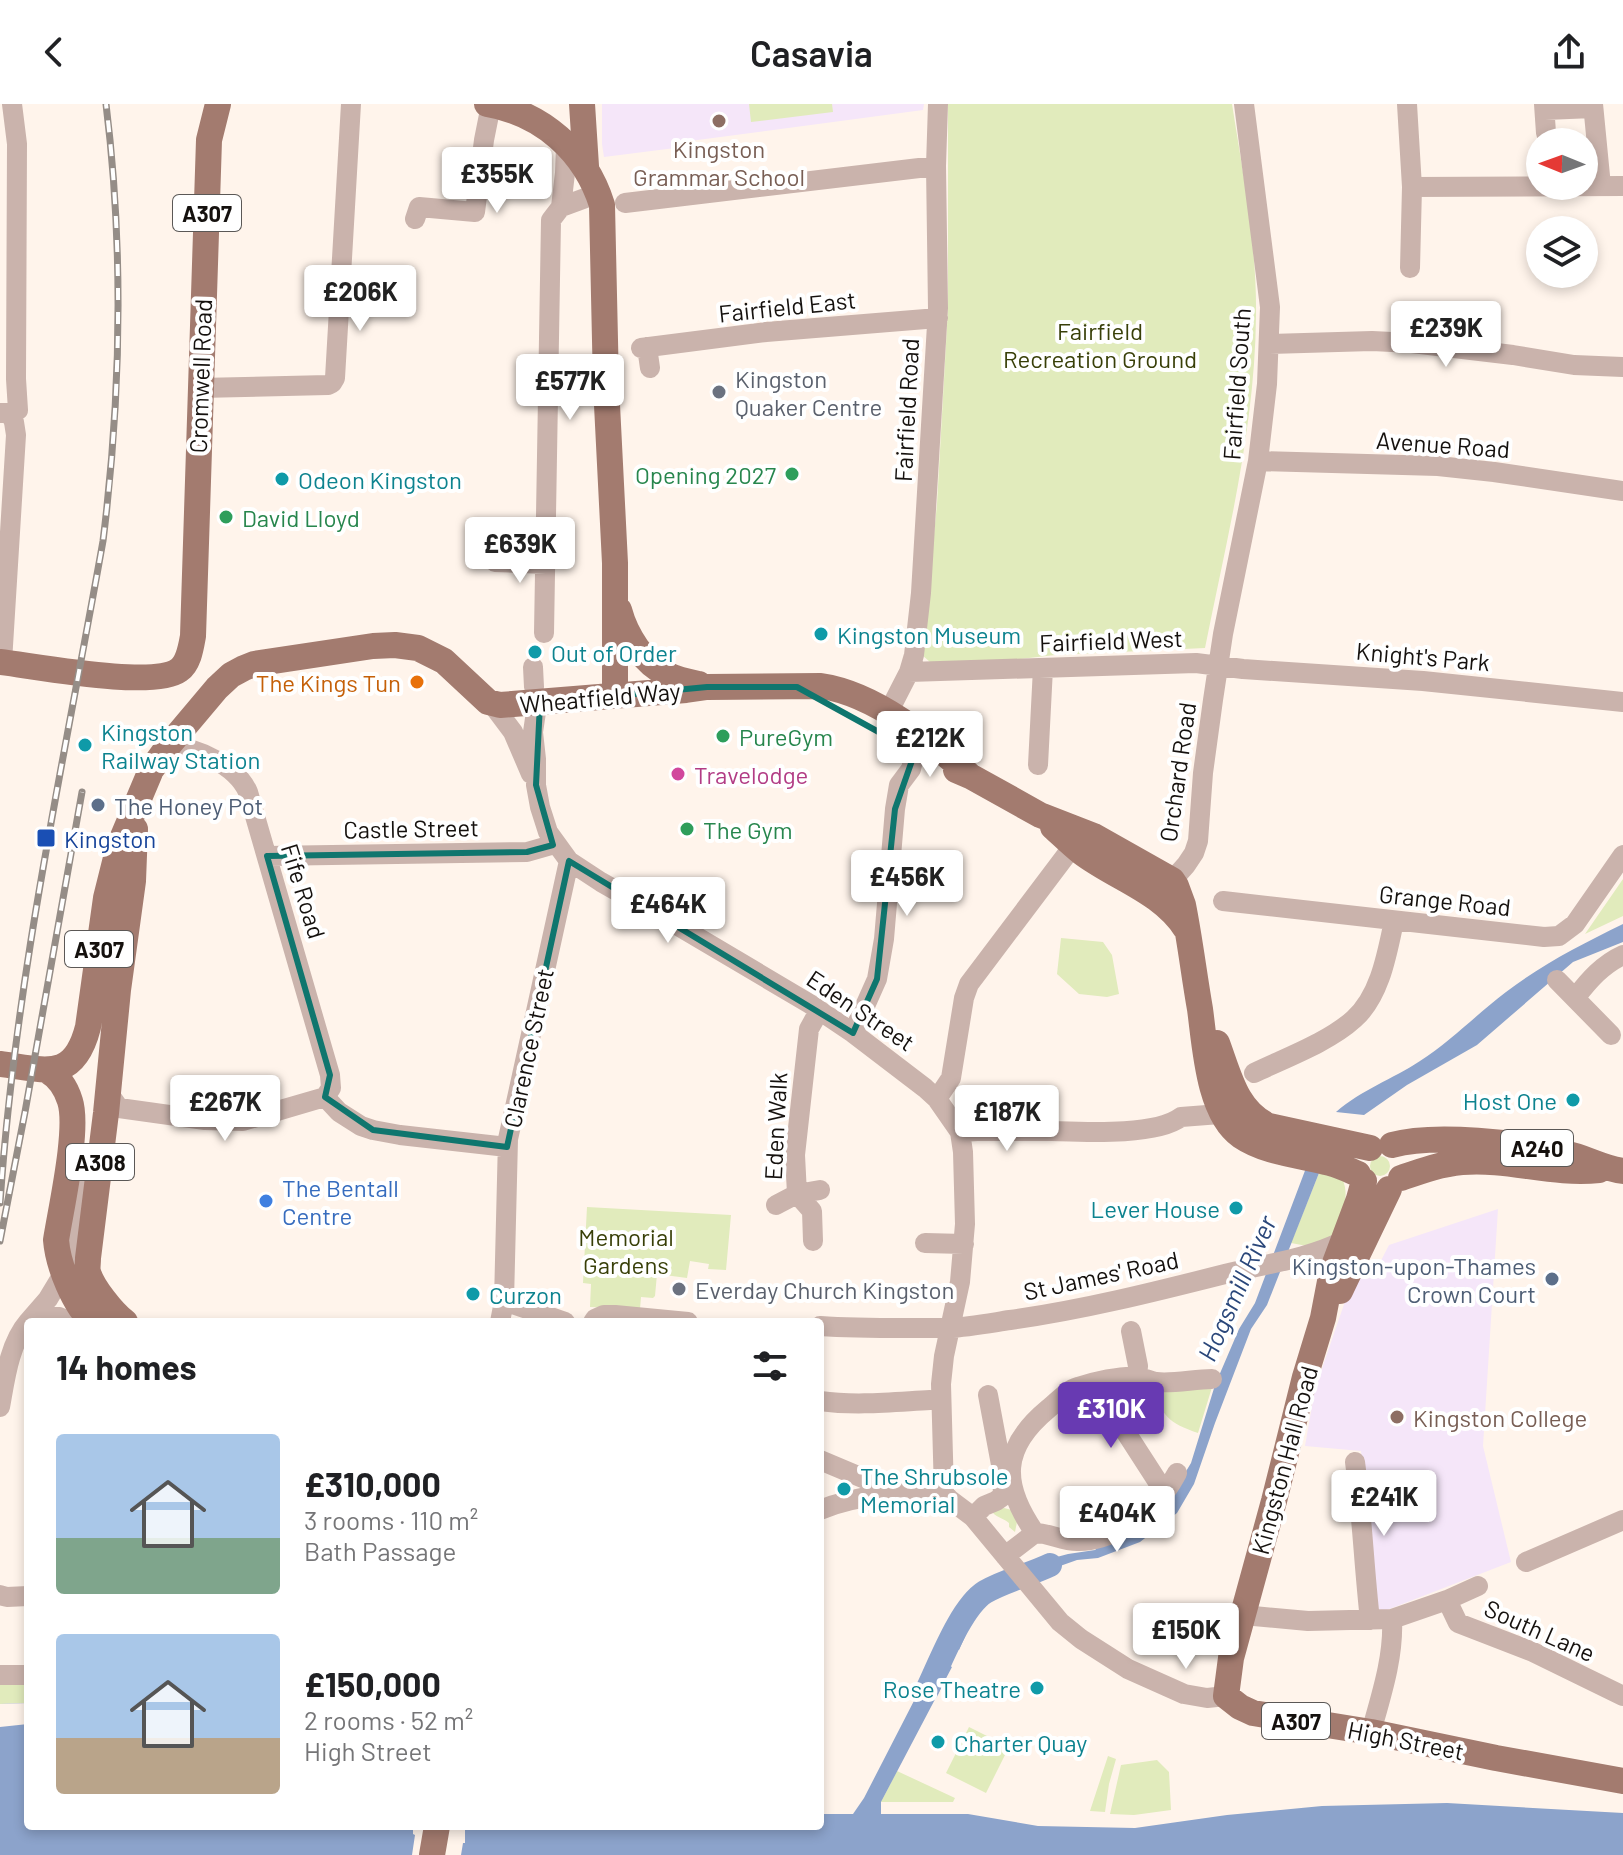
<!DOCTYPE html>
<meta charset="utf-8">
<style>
:root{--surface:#fff;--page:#f2f2f2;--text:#202124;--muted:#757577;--accent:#683ab2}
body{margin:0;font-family:Barlow,sans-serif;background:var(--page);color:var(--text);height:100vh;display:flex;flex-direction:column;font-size:30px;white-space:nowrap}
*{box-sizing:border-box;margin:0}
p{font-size:26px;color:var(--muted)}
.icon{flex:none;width:44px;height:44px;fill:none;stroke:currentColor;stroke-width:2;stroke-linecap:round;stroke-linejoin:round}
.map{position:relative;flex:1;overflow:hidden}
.details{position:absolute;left:24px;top:1214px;width:800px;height:512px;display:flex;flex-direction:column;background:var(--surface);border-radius:8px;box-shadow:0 4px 12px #0003}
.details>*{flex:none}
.needle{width:52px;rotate:271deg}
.fabs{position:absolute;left:1526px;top:24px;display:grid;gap:16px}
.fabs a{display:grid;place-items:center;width:72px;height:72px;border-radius:50%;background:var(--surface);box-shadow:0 4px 12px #0003;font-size:40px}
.price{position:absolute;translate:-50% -68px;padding:0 18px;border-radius:8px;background:#fff;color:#222;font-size:26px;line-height:52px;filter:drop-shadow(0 2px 4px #0008)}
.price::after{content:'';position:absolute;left:50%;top:48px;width:24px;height:18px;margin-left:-12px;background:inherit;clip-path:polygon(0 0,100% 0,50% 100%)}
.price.on{background:var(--accent);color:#fff}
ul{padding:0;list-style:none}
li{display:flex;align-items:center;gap:24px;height:200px;padding:0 32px}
li span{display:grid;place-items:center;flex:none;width:224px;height:160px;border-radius:8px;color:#555}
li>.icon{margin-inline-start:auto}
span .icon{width:96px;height:96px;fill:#fffc;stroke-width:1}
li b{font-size:34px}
h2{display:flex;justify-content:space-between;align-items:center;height:96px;padding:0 32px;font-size:34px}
header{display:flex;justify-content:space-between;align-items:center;height:104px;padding:0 32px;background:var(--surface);font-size:36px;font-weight:600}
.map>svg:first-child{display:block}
.education{fill:#f5e6f9}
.green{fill:#e1ebbc}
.water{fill:#8ca3cb}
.pier{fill:#fff4eb}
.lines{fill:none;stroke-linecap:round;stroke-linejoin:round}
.river{stroke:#8ca3cb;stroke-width:24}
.minor{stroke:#cab3ac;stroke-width:20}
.major{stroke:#a37b6f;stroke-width:26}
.rail-casing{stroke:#958d87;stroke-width:7}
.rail{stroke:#fff;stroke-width:4;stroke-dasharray:12;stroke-linecap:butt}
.marked{fill:none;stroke:#0f766e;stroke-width:6;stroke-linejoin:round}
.education-dot{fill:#8d6e63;stroke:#fff;stroke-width:3}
.worship-dot{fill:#6b7280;stroke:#fff;stroke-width:3}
.leisure-dot{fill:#2e9e5b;stroke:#fff;stroke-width:3}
.culture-dot{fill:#0f9aa8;stroke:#fff;stroke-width:3}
.food-dot{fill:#e8710a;stroke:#fff;stroke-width:3}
.hotel-dot{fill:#d1479c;stroke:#fff;stroke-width:3}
.service-dot{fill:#5c6f8a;stroke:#fff;stroke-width:3}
.transit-dot{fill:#1a4fb4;stroke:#fff;stroke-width:3}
.shop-dot{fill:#3f7fe0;stroke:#fff;stroke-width:3}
.labels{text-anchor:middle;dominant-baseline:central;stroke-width:8;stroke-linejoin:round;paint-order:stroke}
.shield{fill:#fff;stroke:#5b5856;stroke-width:2}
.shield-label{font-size:22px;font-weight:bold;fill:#15110e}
.education-label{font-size:24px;fill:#785e54;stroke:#fff}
.street-label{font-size:24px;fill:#15110e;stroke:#fff}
.park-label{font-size:24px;fill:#383f08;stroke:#fff}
.worship-label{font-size:24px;fill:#5b616d;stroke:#fff;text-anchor:start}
.leisure-label{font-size:24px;fill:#27864d;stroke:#fff;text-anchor:start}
.culture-label{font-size:24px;fill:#0d838f;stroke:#fff;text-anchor:start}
.food-label{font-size:24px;fill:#c56008;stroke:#fff;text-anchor:end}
.hotel-label{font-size:24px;fill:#b23c85;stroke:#fff;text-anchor:start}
.service-label{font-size:24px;fill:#4e5e75;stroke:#fff;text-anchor:start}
.transit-label{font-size:24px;fill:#164399;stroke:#fff;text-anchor:start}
.shop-label{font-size:24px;fill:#366cbe;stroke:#fff;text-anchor:start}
.water-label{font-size:26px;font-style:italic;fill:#2a477a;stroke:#fff}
</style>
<header><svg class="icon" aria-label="back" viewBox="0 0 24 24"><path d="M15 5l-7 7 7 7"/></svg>Casavia<svg class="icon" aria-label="share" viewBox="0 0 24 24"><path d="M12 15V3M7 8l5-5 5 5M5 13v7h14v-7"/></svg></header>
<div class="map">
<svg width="1623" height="1751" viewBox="0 0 1623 1751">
<rect width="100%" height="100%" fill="#fff4eb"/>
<!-- education -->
<path class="education" d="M 602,0 L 924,0 L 923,6 L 675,39 L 675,44 L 604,53 L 602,40 Z
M 1498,1105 L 1483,1342 L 1511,1458 L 1379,1509 L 1361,1347 L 1305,1342 L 1315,1285 L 1353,1174 L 1373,1172 L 1389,1141 Z"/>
<!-- green -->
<path class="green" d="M 749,0 L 832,0 L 833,8 L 751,18 Z
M 948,0 L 1232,0 C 1243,70 1257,141 1256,212 C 1255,324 1227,434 1205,544 L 1055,551 L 944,564 L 930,558 L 922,551 L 937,400 L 948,204 Z
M 1623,775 L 1623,812 L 1585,830 Z
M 1061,834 L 1103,838 L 1112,851 L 1119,890 L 1107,893 L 1079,890 L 1057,870 Z
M1370 1062a10 10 0 1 1 20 0a10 10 0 1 1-20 0Z
M 1319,1069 L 1342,1074 C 1352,1096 1339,1115 1331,1136 L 1307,1142 L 1291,1139 Z
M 587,1103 L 731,1111 L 726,1166 L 708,1165 L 709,1160 L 690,1157 L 687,1174 L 657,1170 L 655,1192 L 653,1194 L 641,1193 L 640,1205 L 590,1203 L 591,1180 L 583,1179 Z
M 1213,1280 L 1198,1329 C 1169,1319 1161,1312 1153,1282 Z
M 1004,1404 L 1012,1406 L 1017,1418 L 1015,1428 L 1009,1423 L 1009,1419 C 1003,1414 998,1414 993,1409 L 994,1407 Z
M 0,1579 L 28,1581 L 28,1599 L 0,1600 Z
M 969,1623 L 1009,1643 L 986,1689 L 946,1669 Z
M 1108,1652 L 1116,1655 L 1109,1680 L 1105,1708 L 1090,1707 Z
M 1157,1656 L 1169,1668 L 1171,1706 L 1134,1711 L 1110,1710 L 1121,1661 Z
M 897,1667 L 955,1694 L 953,1698 L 881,1698 Z"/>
<!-- water -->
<path class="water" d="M 1623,820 L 1623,838 L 1573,858 L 1477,941 L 1407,981 L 1364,1011 L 1336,1008 C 1361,986 1393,975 1420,957 C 1451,937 1477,910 1506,888 C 1543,860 1582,840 1623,820 Z
M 1306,1064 L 1319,1069 L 1267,1201 L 1251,1225 L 1215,1319 L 1194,1380 L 1177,1409 L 1140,1438 L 1098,1454 L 1077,1456 L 1046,1467 L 1038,1458 L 1068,1450 L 1095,1446 L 1182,1374 L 1191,1359 L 1215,1281 L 1239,1225 L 1255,1199 Z
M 1002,1470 L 1010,1481 L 979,1502 L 959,1546 L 943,1537 L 966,1494 L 975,1484 Z
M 936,1554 L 952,1563 L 881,1698 L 881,1710 L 968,1710 L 1038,1722 L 1135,1724 L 1227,1711 L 1322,1702 L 1447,1699 L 1623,1709 L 1623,1751 L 0,1751 L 0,1600 L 28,1599 L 28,1722 L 820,1722 L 820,1710 L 853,1710 L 864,1694 Z"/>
<!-- pier -->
<path class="pier" d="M 28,1599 L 28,1620 L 0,1623 L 0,1600 Z
M 416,1722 L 465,1722 L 465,1739 L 463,1739 L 461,1751 L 412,1751 L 415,1731 L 413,1730 L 413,1725 L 416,1725 Z"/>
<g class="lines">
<!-- river -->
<path class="river" d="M 927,1586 C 940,1559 961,1503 985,1488 C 1006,1476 1029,1471 1050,1461"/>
<!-- minor -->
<path class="minor" d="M 1407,0 L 1412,83 L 1410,164
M 1544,0 L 1546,29
M 1593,0 L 1601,82
M 1545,6 L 1593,4
M 1412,83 L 1623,82
M 625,99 L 936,62
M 561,103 L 565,69 L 566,41
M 415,115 L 419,103 L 475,108 L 484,36 L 491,1
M 1269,240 L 1372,237 L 1412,239 L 1513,251 L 1574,261 L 1623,263
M 647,243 L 650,264
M 641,244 L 766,228 L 938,214
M 200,284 L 328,281 L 332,279 L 335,274 L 351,0
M 0,309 L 14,309 L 18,306 L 16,275 L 17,40 L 12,0
M 1258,357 L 1438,362 L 1494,368 L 1623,387
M 495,458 L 546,460
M 544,529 L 551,116 L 561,103 L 599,89
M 2,558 L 16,331 L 14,318 L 10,309
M 533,563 L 534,583
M 909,568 L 1196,559 L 1243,565 L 1423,577 L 1623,598
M 540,599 L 536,608 L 533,628 L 536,655 L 536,681 L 540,703 L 548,728 L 569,757 L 601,778 L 675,820 L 810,900 L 853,929 L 925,984 L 937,995 L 960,1028 L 963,1048 L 965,1120 L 960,1178 L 944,1252 L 941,1280 L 944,1389
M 492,600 L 513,628 L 531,670
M 888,609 L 909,568 L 914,551 L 921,489 L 938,204 L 936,62 L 938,0
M 169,641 C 197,644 236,661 248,688 L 330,971 L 331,984 L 325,993
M 1038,661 L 1043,564
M 267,752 L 527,748 L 555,740
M 1168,787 L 1169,780 L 1186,761 L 1194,749 L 1198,737 L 1203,669 L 1213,596 L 1223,530 L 1258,357 L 1267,280 L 1270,203 L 1244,0
M 1223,797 L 1544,833 L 1559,832 L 1575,820 L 1623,751
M 1557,876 L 1611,931
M 1576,893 C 1589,876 1603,860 1623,851
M 853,929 L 877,875 L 884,835 L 895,705 L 899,681 L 911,665 L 915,648
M 1254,969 C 1285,954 1329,938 1354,915 C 1380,892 1387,850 1394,817
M 107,987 L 119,1004 L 205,1016 L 243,1017 L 325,993
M 325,993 L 339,1008 L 361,1022 L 373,1026 L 400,1031 L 507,1043
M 937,995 L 951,974 L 964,894 L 969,880 L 1067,750 L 1069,742 L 1068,727
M 960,1028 L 977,1027 C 1002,1027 1027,1027 1052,1027 C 1084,1028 1156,1032 1181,1013 L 1233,1009
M 776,1101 L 797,1090 L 820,1086
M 813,1137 L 812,1107 L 797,1090 L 795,1051 L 809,925 L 819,907
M 925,1139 L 964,1140
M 504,1197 L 565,1218
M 34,1211 L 59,1213 L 71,1218
M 28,1218 L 48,1195 L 63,1170 L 73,1149 L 88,1049
M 500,1218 L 504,1197 L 508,1035 L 569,757
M 593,1218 L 595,1215 L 604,1211 L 615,1211 L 688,1218
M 820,1222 C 863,1225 906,1224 949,1224 C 968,1223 990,1219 1010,1216 C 1082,1206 1154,1188 1225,1170 C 1265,1160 1307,1155 1343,1137
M 1131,1227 L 1138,1262 L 1137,1272
M 1094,1279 L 1165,1389
M 820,1297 C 856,1302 893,1298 930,1296
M 0,1303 C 5,1276 9,1240 28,1218
M 820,1356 L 896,1388
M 1355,1358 C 1362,1410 1364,1463 1370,1516
M 944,1389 L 949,1395 L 973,1413 L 1060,1518 L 1081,1535 L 1128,1565 L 1184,1590 L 1207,1594 L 1226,1592
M 820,1406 C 858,1390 903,1388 944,1389
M 973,1413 L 984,1402 L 996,1397 L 1003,1392 L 1002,1366 L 988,1291
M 1035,1429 C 1001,1380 1001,1344 1048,1305 C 1057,1298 1067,1286 1078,1283 C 1093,1278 1122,1271 1138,1273 C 1145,1274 1150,1277 1156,1278 C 1174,1280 1194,1275 1212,1275
M 1005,1452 L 1035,1429 C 1049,1429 1062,1437 1077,1437 C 1109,1438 1144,1414 1163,1390 C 1169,1384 1173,1376 1177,1369
M 1526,1458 L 1623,1416
M 0,1491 L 7,1493 L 28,1492
M 1447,1496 L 1458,1519 L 1533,1548 L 1623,1592
M 1243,1511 L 1308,1517 L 1392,1515 L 1447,1496 L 1478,1482
M 0,1571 L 28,1571
M 1371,1628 C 1381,1592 1394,1553 1392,1515"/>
<!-- major -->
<path class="major" d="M 487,0 C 542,9 585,47 602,101 L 606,281 L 615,459 L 615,592
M 582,0 L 586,62
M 619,506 C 626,532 643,559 668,571 C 678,576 689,578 699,580
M 0,558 C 35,562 153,585 179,566 C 189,559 191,543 193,532 L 209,36 L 218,0
M 956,666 L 970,672 L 1040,711 L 1094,732 L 1172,776 L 1176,782 L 1183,801 C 1190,836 1194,871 1200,905 C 1205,941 1208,1009 1241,1032 C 1266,1049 1301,1051 1330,1059 C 1339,1061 1349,1066 1358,1070
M 1053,723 C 1062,731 1071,740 1081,748 C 1115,774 1162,787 1186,825
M 1217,939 C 1229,971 1236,1007 1269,1022 L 1370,1044
M 0,960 C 46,966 74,978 88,923 L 106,794 L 119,742 L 151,666 L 169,641 L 217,584 L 231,571 L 244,564 L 254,560 L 373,542 L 395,541 L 418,544 L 444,557 L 488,598 L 500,601 L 686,586 L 707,583 L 821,582 C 876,590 931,636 970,672
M 48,967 C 60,974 66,984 70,997 C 79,1025 61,1104 56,1136 C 58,1161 74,1202 93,1218
M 1392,1041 C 1435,1029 1520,1039 1564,1049 C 1585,1053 1602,1064 1623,1067
M 1401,1074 C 1421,1067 1440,1060 1462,1058 C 1508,1054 1552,1071 1599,1066
M 1364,1077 L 1359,1095 L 1332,1167 L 1323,1214 L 1305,1273 L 1274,1397 L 1231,1554 L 1226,1592 L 1240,1603 L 1253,1609 L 1371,1628 L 1496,1654 L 1623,1677
M 1340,1187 L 1389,1085
M 125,1218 C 113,1209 92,1183 88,1168 C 87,1164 88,1159 88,1154 L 106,1009 L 118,886 L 133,777 L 135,725
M 432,1751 L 437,1722"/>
<!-- rail casing -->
<g class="rail-casing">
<path id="rail" d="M 0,1099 C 15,876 64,657 103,437 C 121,292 124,146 106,0
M 0,1137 L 25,1008 L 82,688"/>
</g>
<!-- rail -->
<use href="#rail" class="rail"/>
</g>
<!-- marked area -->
<path class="marked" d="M 707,583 L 797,583 L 915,648 L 895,705 L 877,875 L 853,929 L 569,757 L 507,1043 L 373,1026 L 325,993 L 330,971 L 267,752 L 527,748 L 553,741 L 536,681 L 540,599 Z"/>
<!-- markers -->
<g class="education-dot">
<circle cx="719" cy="17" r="8"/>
<circle cx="1397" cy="1313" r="8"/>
</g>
<g class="worship-dot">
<circle cx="719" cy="288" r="8"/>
<circle cx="679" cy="1185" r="8"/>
</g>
<g class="leisure-dot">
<circle cx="792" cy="370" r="8"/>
<circle cx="226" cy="413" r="8"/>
<circle cx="723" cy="632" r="8"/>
<circle cx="687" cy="725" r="8"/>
</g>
<g class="culture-dot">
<circle cx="282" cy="375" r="8"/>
<circle cx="821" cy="530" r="8"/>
<circle cx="535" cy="548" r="8"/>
<circle cx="85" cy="641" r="8"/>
<circle cx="1573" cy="996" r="8"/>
<circle cx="1236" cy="1104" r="8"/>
<circle cx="473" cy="1190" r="8"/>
<circle cx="844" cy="1385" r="8"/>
<circle cx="1037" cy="1584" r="8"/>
<circle cx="938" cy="1638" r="8"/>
</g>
<circle class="food-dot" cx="417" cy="578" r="8"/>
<circle class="hotel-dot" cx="678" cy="670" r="8"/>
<g class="service-dot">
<circle cx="98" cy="701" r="8"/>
<circle cx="1552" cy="1175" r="8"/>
</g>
<rect class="transit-dot" x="36" y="724" width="20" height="20" rx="4"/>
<circle class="shop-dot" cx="266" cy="1097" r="8"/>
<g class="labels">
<!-- shield labels -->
<g class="shield">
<rect x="173" y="91" width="68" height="36" rx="6"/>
<rect x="65" y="827" width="68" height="36" rx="6"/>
<rect x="1501" y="1026" width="72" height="36" rx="6"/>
<rect x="66" y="1040" width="68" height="36" rx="6"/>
<rect x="1262" y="1599" width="68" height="36" rx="6"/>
</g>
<g class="shield-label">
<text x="207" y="109">A307</text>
<text x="99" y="845">A307</text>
<text x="1537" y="1044">A240</text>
<text x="100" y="1058">A308</text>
<text x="1296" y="1617">A307</text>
</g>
<!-- education labels -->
<g class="education-label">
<text x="719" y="44">Kingston<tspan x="719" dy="28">Grammar School</tspan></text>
<text x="1413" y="1313" text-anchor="start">Kingston College</text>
</g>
<!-- street labels -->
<g class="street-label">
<text transform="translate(787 202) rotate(-6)">Fairfield East</text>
<text transform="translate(200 272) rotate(-88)">Cromwell Road</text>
<text transform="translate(1236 280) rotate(-86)">Fairfield South</text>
<text transform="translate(906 306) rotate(-87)">Fairfield Road</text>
<text transform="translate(1443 340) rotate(4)">Avenue Road</text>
<text transform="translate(1111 536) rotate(-2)">Fairfield West</text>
<text transform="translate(1423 552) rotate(5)">Knight's Park</text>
<text transform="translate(600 593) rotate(-5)">Wheatfield Way</text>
<text transform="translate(1177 668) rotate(-82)">Orchard Road</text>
<text transform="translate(411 724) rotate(-1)">Castle Street</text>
<text transform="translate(304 787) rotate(73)">Fife Road</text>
<text transform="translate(1445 796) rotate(6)">Grange Road</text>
<text transform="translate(861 906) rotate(34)">Eden Street</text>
<text transform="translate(528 944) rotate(-78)">Clarence Street</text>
<text transform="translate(775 1022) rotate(-87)">Eden Walk</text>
<text transform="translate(1101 1171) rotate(-12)">St James' Road</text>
<text transform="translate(1284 1356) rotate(-75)">Kingston Hall Road</text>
<text transform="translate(1540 1526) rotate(24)">South Lane</text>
<text transform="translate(1406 1636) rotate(11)">High Street</text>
</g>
<!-- park labels -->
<g class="park-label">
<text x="1100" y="226">Fairfield<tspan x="1100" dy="28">Recreation Ground</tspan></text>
<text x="626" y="1132">Memorial<tspan x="626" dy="28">Gardens</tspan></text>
</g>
<!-- worship labels -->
<g class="worship-label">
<text x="735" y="274">Kingston<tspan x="735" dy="28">Quaker Centre</tspan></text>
<text x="695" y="1185">Everday Church Kingston</text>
</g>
<!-- leisure labels -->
<g class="leisure-label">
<text x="776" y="370" text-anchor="end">Opening 2027</text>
<text x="242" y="413">David Lloyd</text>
<text x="739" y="632">PureGym</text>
<text x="703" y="725">The Gym</text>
</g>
<!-- culture labels -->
<g class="culture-label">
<text x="298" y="375">Odeon Kingston</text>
<text x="837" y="530">Kingston Museum</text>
<text x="551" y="548">Out of Order</text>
<text x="101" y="627">Kingston<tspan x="101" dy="28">Railway Station</tspan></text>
<text x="1557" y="996" text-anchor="end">Host One</text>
<text x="1220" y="1104" text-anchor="end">Lever House</text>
<text x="489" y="1190">Curzon</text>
<text x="860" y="1371">The Shrubsole<tspan x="860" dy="28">Memorial</tspan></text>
<text x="1021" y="1584" text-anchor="end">Rose Theatre</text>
<text x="954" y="1638">Charter Quay</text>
</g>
<!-- food labels -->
<g class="food-label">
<text x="401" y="578">The Kings Tun</text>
</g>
<!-- hotel labels -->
<g class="hotel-label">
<text x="694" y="670">Travelodge</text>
</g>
<!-- service labels -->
<g class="service-label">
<text x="114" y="701">The Honey Pot</text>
<text x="1536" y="1161" text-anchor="end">Kingston-upon-Thames<tspan x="1536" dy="28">Crown Court</tspan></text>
</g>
<!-- transit labels -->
<g class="transit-label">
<text x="64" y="734">Kingston</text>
</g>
<!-- shop labels -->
<g class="shop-label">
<text x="282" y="1083">The Bentall<tspan x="282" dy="28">Centre</tspan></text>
</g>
<!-- water labels -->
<g class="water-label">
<text transform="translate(1236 1184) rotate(-66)">Hogsmill River</text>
</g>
</g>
</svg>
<div class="fabs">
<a><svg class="needle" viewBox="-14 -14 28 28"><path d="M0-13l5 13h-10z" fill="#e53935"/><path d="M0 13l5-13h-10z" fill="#757577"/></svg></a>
<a><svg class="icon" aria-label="layers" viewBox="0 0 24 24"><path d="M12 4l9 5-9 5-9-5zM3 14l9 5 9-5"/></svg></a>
</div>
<b class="price" style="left:497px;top:111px">£355K</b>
<b class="price" style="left:360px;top:229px">£206K</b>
<b class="price" style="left:1446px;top:265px">£239K</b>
<b class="price" style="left:570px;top:318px">£577K</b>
<b class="price" style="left:520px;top:481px">£639K</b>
<b class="price" style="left:930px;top:675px">£212K</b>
<b class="price" style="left:907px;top:814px">£456K</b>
<b class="price" style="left:668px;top:841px">£464K</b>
<b class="price" style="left:225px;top:1039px">£267K</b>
<b class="price" style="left:1007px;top:1049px">£187K</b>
<b class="price on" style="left:1111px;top:1346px">£310K</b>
<b class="price" style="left:1384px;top:1434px">£241K</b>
<b class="price" style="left:1117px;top:1450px">£404K</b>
<b class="price" style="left:1186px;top:1567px">£150K</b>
<section class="details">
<h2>14 homes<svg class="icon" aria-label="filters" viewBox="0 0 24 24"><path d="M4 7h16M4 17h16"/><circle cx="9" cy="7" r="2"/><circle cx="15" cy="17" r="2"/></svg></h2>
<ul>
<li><span style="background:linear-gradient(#a9c7e8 65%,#7fa58c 0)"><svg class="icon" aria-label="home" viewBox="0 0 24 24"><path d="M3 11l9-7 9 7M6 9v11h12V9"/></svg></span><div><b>£310,000</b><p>3 rooms · 110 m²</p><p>Bath Passage</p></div></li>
<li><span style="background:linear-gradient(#a9c7e8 65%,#b9a48a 0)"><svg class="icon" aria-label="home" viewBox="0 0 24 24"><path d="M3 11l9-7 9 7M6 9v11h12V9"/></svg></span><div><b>£150,000</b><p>2 rooms · 52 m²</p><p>High Street</p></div></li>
</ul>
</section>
</div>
